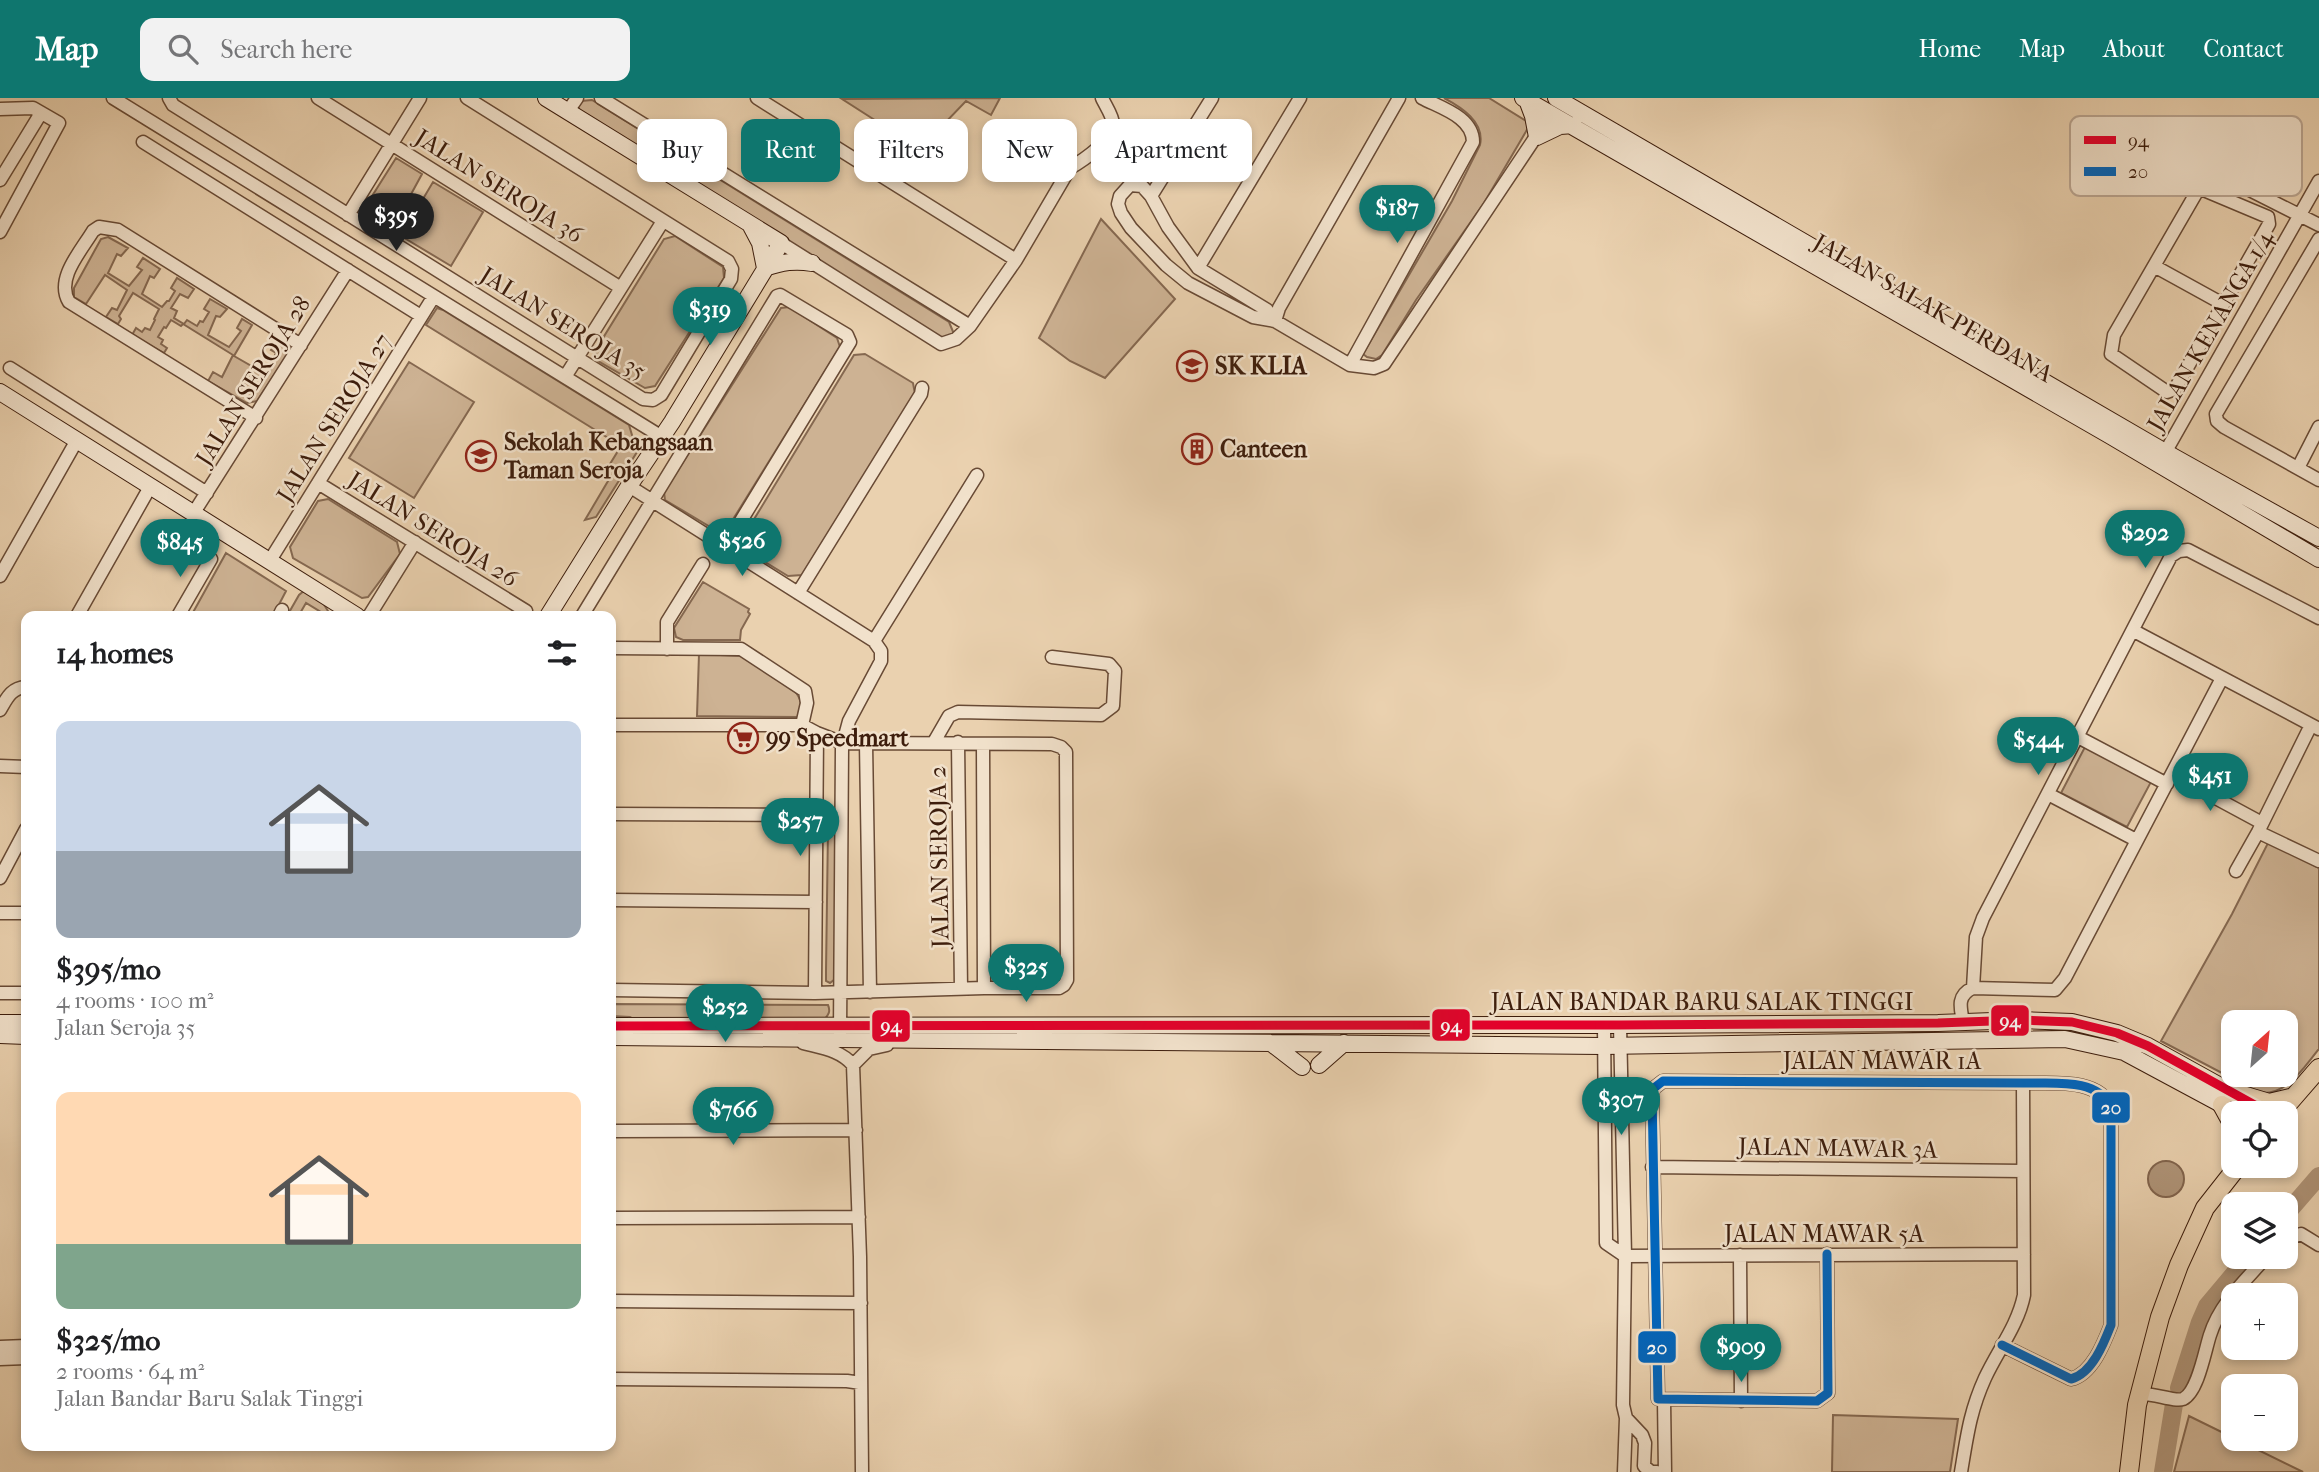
<!DOCTYPE html>
<meta charset="utf-8">
<style>
:root{--surface:#fff;--page:#f2f2f2;--text:#202124;--muted:#757577;--accent:#0f766e}
body{margin:0;font-family:"IM FELL French Canon",serif;background:var(--page);color:var(--text);height:100vh;display:flex;flex-direction:column;font-size:26px;white-space:nowrap}
*{box-sizing:border-box;margin:0}
p{font-size:23px;color:var(--muted)}
.icon{flex:none;width:38px;height:38px;fill:none;stroke:currentColor;stroke-width:2;stroke-linecap:round;stroke-linejoin:round}
.map{position:relative;flex:1;overflow:hidden}
.side{position:absolute;left:21px;top:513px;width:595px;height:840px;display:flex;flex-direction:column;background:var(--surface);border-radius:14px;box-shadow:0 4px 10px #0003}
.side>*{flex:none}
.guide{position:absolute;left:637px;top:21px;width:665px;height:63px;display:flex;gap:14px}
.needle{width:46px;rotate:27deg}
.buttons{position:absolute;left:2221px;top:912px;display:grid;gap:14px}
.buttons a{display:grid;place-items:center;width:77px;height:77px;border-radius:14px;background:var(--surface);box-shadow:0 4px 10px #0003;font-size:35px}
.price{position:absolute;translate:-50% -60px;padding:0 16px;border-radius:24px;background:var(--accent);color:#fff;font-size:23px;line-height:46px;filter:drop-shadow(0 2px 4px #0008)}
.price::after{content:'';position:absolute;left:50%;top:42px;width:21px;height:16px;margin-left:-10px;background:inherit;clip-path:polygon(0 0,100% 0,50% 100%)}
.price.current{background:#222;color:#fff}
ul{padding:0;list-style:none}
li{display:grid;align-content:center;gap:14px;height:371px;padding:0 35px}
li span{display:grid;place-items:center;height:217px;border-radius:14px;color:#555}
li>.icon{margin-inline-start:auto}
span .icon{width:126px;height:126px;fill:#fffc;stroke-width:1}
li b{font-size:30px}
h2{display:flex;justify-content:space-between;align-items:center;height:84px;padding:0 35px;font-size:30px}
.tag{padding:0 24px;border-radius:14px;background:var(--surface);box-shadow:0 4px 10px #0003;font-size:24px;line-height:63px}
.tag.current{background:var(--accent);color:#fff}
header{display:flex;align-items:center;gap:42px;box-sizing:border-box;height:98px;padding:0 35px;background:var(--accent);color:#fff}
header strong{font-size:33px}
nav{display:flex;gap:38px;margin-inline-start:auto;font-size:24px}
.search{width:490px;height:63px;background:var(--page);display:flex;align-items:center;gap:18px;box-sizing:border-box;padding:0 24px;border-radius:14px;color:var(--muted);font-size:26px}
.map>svg:first-child{display:block}
.green{fill:#cdb293;stroke:#856850;stroke-width:2;fill-rule:evenodd}
.water{fill:#af9478;stroke:#81644d;stroke-width:2}
.lines{fill:none;stroke-linecap:round;stroke-linejoin:round}
.river{stroke:#af9478;stroke-width:18}
.street-casing{stroke:#684a35;stroke-width:15}
.secondary-casing{stroke:#3d1d0c;stroke-width:18}
.primary-casing{stroke:#3d1d0c;stroke-width:20}
.street{stroke:#f1e1cb;stroke-width:12}
.secondary{stroke:#f1e1cb;stroke-width:16}
.primary{stroke:#ead1af;stroke-width:18}
.bus-1-casing{stroke:#f1e1cb;stroke-width:14}
.bus-2-casing{stroke:#f1e1cb;stroke-width:14}
.bus-1{stroke:#e4002b;stroke-width:9}
.bus-2{stroke:#0065bd;stroke-width:9}
.labels{text-anchor:middle;dominant-baseline:central;stroke-width:5;stroke-linejoin:round;paint-order:stroke}
.street-label{font-size:24px;fill:#3d1d0c;stroke:#f1e1cb}
.poi-label{font-size:24px;font-weight:bold;fill:#3d1d0c;stroke:#f1e1cb;text-anchor:start}
.key{fill:#f1e1cb;stroke:#bba692;stroke-width:2}
.key-label{font-size:19px;fill:#3d1d0c}
.line-badge{stroke:#f1e1cb;stroke-width:2.5}
.badge-label{font-size:19px;text-anchor:middle;font-weight:bold;fill:#fff}
</style>
<header>
<strong>Map</strong>
<div class="search"><svg class="icon" aria-label="search" viewBox="0 0 24 24"><circle cx="10" cy="10" r="6"/><path d="M15 15l6 6"/></svg>Search here</div>
<nav><a>Home</a><a>Map</a><a>About</a><a>Contact</a></nav>
</header>
<div class="map">
<svg width="2319" height="1374" viewBox="0 0 2319 1374">
<rect width="100%" height="100%" fill="#ead1af"/>
<filter id="stains"><feTurbulence type="fractalNoise" baseFrequency=".00286" numOctaves="4"/><feColorMatrix values="0 0 0 0 .2 0 0 0 0 .09 0 0 0 0 .02 0 0 0 .5 -.17"/></filter>
<radialGradient id="worn" r=".72"><stop offset=".6" stop-color="#630" stop-opacity="0"/><stop offset="1" stop-color="#630" stop-opacity=".3"/></radialGradient>
<!-- green -->
<path class="green" d="M 1000,0 L 991,17 L 966,3 L 920,51 L 842,1 Z
M 1444,0 L 1489,0 L 1526,23 L 1528,30 L 1484,105 L 1416,202 L 1382,257 L 1376,261 L 1367,259 L 1363,256 L 1452,103 L 1480,47 C 1485,24 1461,9 1444,0 Z
M 592,2 L 949,224 L 954,236 L 946,243 L 581,14 L 578,9 L 581,3 Z
M 396,60 L 422,76 L 403,111 L 394,134 L 362,114 Z
M 433,84 L 483,114 L 451,168 L 401,138 Z
M 1101,121 L 1175,201 L 1105,280 L 1070,263 L 1039,240 Z
M 675,138 L 723,169 L 724,180 L 655,288 L 645,290 L 598,263 L 595,253 L 664,141 Z
M 108,139 L 128,150 L 121,158 L 117,156 L 108,175 L 129,188 L 142,172 L 137,169 L 143,160 L 160,171 L 154,180 L 150,178 L 142,196 L 162,209 L 167,203 L 169,203 L 175,193 L 171,190 L 177,180 L 194,191 L 188,200 L 180,196 L 171,210 L 177,213 L 174,220 L 184,226 L 187,222 L 197,228 L 200,223 L 203,224 L 209,214 L 204,211 L 210,201 L 227,211 L 220,219 L 216,218 L 208,237 L 229,249 L 241,233 L 237,230 L 242,221 L 252,227 L 234,258 L 267,277 L 274,265 L 272,263 L 276,255 L 271,252 L 278,243 L 288,249 L 288,256 L 257,303 L 247,305 L 208,283 L 213,274 L 222,279 L 233,257 L 183,226 L 181,228 L 171,222 L 166,230 L 164,229 L 158,239 L 163,242 L 161,246 L 167,250 L 164,255 L 132,237 L 136,230 L 142,234 L 145,230 L 150,232 L 155,222 L 154,221 L 159,211 L 133,195 L 119,218 L 121,221 L 118,226 L 106,219 L 112,210 L 117,212 L 127,192 L 105,177 L 86,206 L 74,199 L 74,190 L 101,141 Z
M 789,209 L 837,240 L 840,249 L 727,431 L 717,433 L 665,402 L 664,394 L 781,210 Z
M 437,210 L 443,212 L 629,327 L 637,354 L 596,419 L 585,422 L 608,383 L 602,379 L 621,348 L 426,227 Z
M 865,256 L 913,285 L 915,296 L 802,477 L 788,478 L 745,452 L 742,441 L 854,257 Z
M 409,264 L 474,304 L 414,400 L 349,360 Z
M 328,401 L 397,444 L 400,456 L 368,499 L 362,500 L 293,460 L 290,449 L 318,403 Z
M 226,455 L 286,493 L 273,518 L 191,518 Z
M 703,484 L 749,511 L 748,514 L 750,516 L 741,532 L 740,542 L 683,542 L 676,539 L 674,530 Z
M 305,492 L 323,505 L 328,513 L 326,517 L 306,505 L 299,517 L 301,518 L 287,518 L 299,497 Z
M 699,556 L 741,558 L 794,592 C 802,602 802,607 800,619 L 697,618 Z
M 2086,647 L 2152,682 L 2127,729 L 2061,695 Z
M 828,731 L 836,735 L 835,881 L 830,885 L 826,883 L 826,873 Z
M 2269,743 L 2319,770 L 2319,951 C 2303,970 2288,997 2260,995 L 2161,943 L 2232,816 ZM 2233,924 L 2286,924 L 2286,976 L 2233,976 Z
M 611,906 L 828,907 C 831,914 828,917 824,922 L 730,923 L 723,911 L 709,911 L 705,923 L 637,923 L 630,919 L 611,918 Z
M 1833,1317 L 1958,1321 L 1950,1374 L 1832,1374 Z
M 2189,1318 L 2303,1374 L 2174,1374 Z"/>
<!-- water -->
<path class="water" d="M2148 1081a18 18 0 1 1 36 0a18 18 0 1 1-36 0Z"/>
<g class="lines">
<!-- river -->
<path class="river" d="M 2286,1116 L 2319,1078
M 2179,1290 L 2200,1224 L 2207,1208 L 2249,1158
M 2163,1374 L 2174,1306"/>
<!-- street casing -->
<g class="street-casing">
<path id="street" d="M 113,0 L 662,339
M 169,0 L 173,7 L 643,301 L 653,302 L 661,297 L 731,181 L 732,171 L 728,163 L 467,0
M 318,0 L 621,190
M 601,0 L 970,228
M 757,0 L 1016,162
M 0,11 L 33,10 L 59,25 L 0,134
M 568,13 L 577,0
M 143,44 L 421,218
M 1070,70 C 1082,63 1114,42 1113,26 C 1113,18 1105,7 1102,0
M 0,82 L 41,15
M 2199,90 L 2268,119 L 2269,126 L 2175,291 L 2167,294 L 2111,256 L 2114,237 L 2206,78 L 2216,75 L 2319,127
M 1151,98 L 1212,0
M 348,117 L 420,0
M 2319,141 L 2216,316 L 2217,323 L 2224,329 L 2319,382
M 781,145 L 941,246 L 956,241 L 970,228 L 1016,162 L 1070,70 L 1003,32
M 2154,168 L 2223,206
M 1198,170 L 1300,0
M 1275,223 L 1267,212 L 1198,170 L 1168,129 L 1151,98 L 1142,88 L 1130,87 L 1120,98 L 1118,106 L 1121,115 L 1131,130 L 1166,167 L 1188,185 L 1253,219 L 1275,223 L 1350,267 L 1374,270 L 1384,266 L 1551,16
M 1275,223 L 1279,210 L 1399,0
M 1350,267 L 1473,44 C 1473,19 1441,10 1422,0
M 10,270 L 207,395
M 565,279 L 663,123
M 256,320 L 69,204 C 55,181 81,153 93,133 L 99,129 L 118,132 L 301,247
M 2162,360 L 2319,83
M 2298,370 L 2319,329
M 318,385 L 526,513
M 629,388 L 874,543 L 881,553 L 881,563 L 849,623 L 842,649 L 840,935
M 193,416 L 348,172
M 269,464 L 434,198
M 0,478 L 77,342
M 798,495 L 921,296 L 922,290
M 77,518 L 150,389
M 178,518 L 211,461
M 279,518 L 282,512
M 369,518 L 415,444
M 582,518 L 777,198 L 780,197 L 847,237 L 850,244 L 725,449
M 2134,533 L 2319,631
M 874,543 L 977,377
M 611,550 L 741,551 L 805,593 L 807,605 L 802,627
M 667,551 L 667,524 L 703,466
M 2222,580 L 2065,880 L 2055,892 L 1973,890 L 1976,839 L 1983,820 L 2171,458 L 2179,453 L 2188,452 L 2319,520
M 0,612 C 7,600 11,590 26,589
M 611,627 L 802,627 L 817,635 L 843,645 L 1052,646 L 1061,649 L 1066,654 L 1067,882 L 1064,887 L 1059,890 L 984,890 L 815,895 L 611,892
M 2078,639 L 2167,686
M 934,644 L 949,618 L 958,614 L 1101,617 L 1113,608 L 1115,573 L 1109,566 L 1052,559
M 958,644 L 961,891
M 866,645 L 870,894
M 983,646 L 984,890
M 0,668 L 26,669
M 2173,677 L 2262,725
M 2048,696 L 2136,742
M 611,716 L 817,717
M 2258,734 L 2319,763
M 2236,773 L 2258,734 L 2311,627
M 0,780 L 26,731
M 611,802 L 816,804
M 0,815 L 26,815
M 0,895 L 26,895
M 815,895 L 817,635
M 1963,923 C 1960,909 1957,897 1973,890
M 1604,927 L 1606,1145 L 1625,1158
M 1620,927 L 1625,1158 L 1623,1307 L 1626,1320 L 1642,1337 L 1645,1345 L 1644,1368 L 1651,1374 L 1657,1374
M 803,945 C 822,950 840,952 853,967 L 860,1159 L 862,1374
M 853,967 L 869,951 L 887,947
M 611,1033 L 856,1032
M 1652,1069 L 2023,1073
M 611,1120 L 859,1119
M 2286,1141 L 2301,1136 L 2319,1147
M 1827,1156 L 1828,1295 L 1817,1303 L 1658,1301 L 1652,996 L 1654,990 L 1663,983 L 2023,985 C 2052,986 2097,979 2111,1009 L 2111,1227 C 2104,1245 2092,1276 2071,1281 L 2002,1247
M 1740,1157 L 1741,1303
M 1625,1158 L 2024,1156
M 611,1203 L 861,1205
M 0,1249 L 26,1248
M 0,1261 L 26,1260
M 611,1281 L 847,1283 L 861,1285
M 2141,1296 C 2153,1295 2175,1304 2183,1301 C 2198,1294 2205,1252 2210,1237 C 2220,1205 2246,1182 2267,1158
M 1664,1302 L 1665,1374
M 1624,1374 L 1626,1320
M 1961,1374 C 1967,1338 1970,1313 1985,1280 C 1998,1252 2018,1227 2024,1197 L 2023,985"/>
</g>
<!-- secondary casing -->
<g class="secondary-casing">
<path id="secondary" d="M 546,0 L 781,145 L 672,324 L 629,388 L 548,518
M 1523,0 L 2109,337 L 2319,461
M 1556,0 L 2165,354 L 2319,440
M 1527,2 L 1533,18 L 1537,39 L 1560,28 L 1574,27
M 751,128 L 760,145 L 765,170 C 782,164 795,162 812,165
M 0,294 L 357,518
M 0,925 L 26,925
M 611,928 L 1620,927 L 1938,925 L 2020,922 L 2072,924 L 2117,935 L 2148,948 L 2269,1015
M 0,937 L 26,938
M 611,939 L 1603,948 L 2065,941 L 2124,954 L 2219,1005 L 2231,1014
M 1271,945 L 1302,969
M 1319,967 L 1344,945"/>
</g>
<!-- primary casing -->
<g class="primary-casing">
<path id="primary" d="M 2232,994 L 2269,1005 L 2294,999
M 2222,1007 L 2233,1027
M 2280,1015 L 2319,970
M 2129,1374 L 2137,1307 L 2160,1219 L 2179,1167 L 2205,1110 L 2238,1068"/>
</g>
<!-- street -->
<use href="#street" class="street"/>
<!-- secondary -->
<use href="#secondary" class="secondary"/>
<!-- primary -->
<use href="#primary" class="primary"/>
<!-- bus-1 casing -->
<g class="bus-1-casing">
<path id="bus-1" d="M 611,928 L 1620,927 L 1938,925 L 2020,922 L 2072,924 L 2117,935 L 2148,948 L 2269,1015"/>
</g>
<!-- bus-2 casing -->
<g class="bus-2-casing">
<path id="bus-2" d="M 1827,1156 L 1828,1295 L 1817,1303 L 1658,1301 L 1652,996 L 1654,990 L 1663,983 L 2023,985 C 2052,986 2097,979 2111,1009 L 2111,1227 C 2104,1245 2092,1276 2071,1281 L 2002,1247"/>
</g>
<!-- bus-1 -->
<use href="#bus-1" class="bus-1"/>
<!-- bus-2 -->
<use href="#bus-2" class="bus-2"/>
</g>
<!-- icons -->
<defs>
<g id="school-ring" transform="scale(1.575)"><circle r="9.5" fill="#f1e1cb" stroke="#8f2418" stroke-width="1.5"/><path d="M0-5L7-2L0 1L-7-2ZM-4 1L0 2.5L4 1V4Q0 6-4 4Z" fill="#8f2418"/></g>
<g id="building-ring" transform="scale(1.575)"><circle r="9.5" fill="#f1e1cb" stroke="#8f2418" stroke-width="1.5"/><path d="M-4-6H4V6H1V3H-1V6H-4ZM-2.5-4.3h1.7v1.8h-1.7ZM.8-4.3h1.7v1.8H.8ZM-2.5-1h1.7V.8h-1.7ZM.8-1h1.7V.8H.8Z" fill="#8f2418"/></g>
<g id="supermarket-ring" transform="scale(1.575)"><circle r="9.5" fill="#f1e1cb" stroke="#8f2418" stroke-width="1.5"/><path d="M-6-5.5h2.5l.6 2H6L4.5 2H-2.5L-4.4-4H-6ZM-1.5 3.2a1.3 1.3 0 1 0 .1 0ZM3 3.2a1.3 1.3 0 1 0 .1 0Z" fill="#8f2418"/></g>
</defs>
<g fill-rule="evenodd">
<use href="#school-ring" x="1192" y="268"/>
<use href="#building-ring" x="1197" y="351"/>
<use href="#school-ring" x="481" y="358"/>
<use href="#supermarket-ring" x="743" y="640"/>
</g>
<g class="labels">
<!-- street labels -->
<g class="street-label">
<text transform="translate(499 88) rotate(32)">JALAN SEROJA 36</text>
<text transform="translate(1933 210) rotate(30)">JALAN SALAK PERDANA</text>
<text transform="translate(563 225) rotate(32)">JALAN SEROJA 35</text>
<text transform="translate(2210 233) rotate(-60)">JALAN KENANGA 1/4</text>
<text transform="translate(253 283) rotate(-58)">JALAN SEROJA 28</text>
<text transform="translate(334 320) rotate(-58)">JALAN SEROJA 27</text>
<text transform="translate(433 431) rotate(32)">JALAN SEROJA 26</text>
<text transform="translate(939 759) rotate(-91)">JALAN SEROJA 2</text>
<text x="1702" y="904">JALAN BANDAR BARU SALAK TINGGI</text>
<text x="1882" y="963">JALAN MAWAR 1A</text>
<text transform="translate(1838 1050) rotate(1)">JALAN MAWAR 3A</text>
<text x="1824" y="1136">JALAN MAWAR 5A</text>
</g>
<!-- poi labels -->
<g class="poi-label">
<text x="1215" y="268">SK KLIA</text>
<text x="504" y="344">Sekolah Kebangsaan<tspan x="504" dy="28">Taman Seroja</tspan></text>
<text x="1220" y="351">Canteen</text>
<text x="766" y="640">99 Speedmart</text>
</g>
</g>
<!-- legend -->
<rect x="2070" y="18" width="232" height="80" rx="10" class="key"/>
<rect x="2084" y="38" width="32" height="8" fill="#e4002b"/>
<rect x="2084" y="69" width="32" height="9" fill="#0065bd"/>
<g class="key-label">
<text x="2128" y="49">94</text>
<text x="2128" y="80">20</text>
</g>
<g class="line-badge">
<rect x="1990" y="906" width="40" height="33" rx="7" fill="#e4002b"/>
<rect x="1431" y="910" width="40" height="34" rx="7" fill="#e4002b"/>
<rect x="871" y="911" width="40" height="34" rx="7" fill="#e4002b"/>
<rect x="2091" y="993" width="40" height="33" rx="7" fill="#0065bd"/>
<rect x="1637" y="1232" width="40" height="34" rx="7" fill="#0065bd"/>
</g>
<g class="badge-label">
<text x="2010" y="929">94</text>
<text x="1451" y="934">94</text>
<text x="891" y="934">94</text>
<text x="2111" y="1016">20</text>
<text x="1657" y="1256">20</text>
</g>
<rect width="100%" height="100%" filter="url(#stains)"/>
<rect width="100%" height="100%" fill="url(#worn)"/>
</svg>
<div class="buttons">
<a><svg class="needle" viewBox="-14 -14 28 28"><path d="M0-13l5 13h-10z" fill="#e53935"/><path d="M0 13l5-13h-10z" fill="#757577"/></svg></a>
<a><svg class="icon" aria-label="locate" viewBox="0 0 24 24"><circle cx="12" cy="12" r="6"/><path d="M12 2v4M12 18v4M2 12h4M18 12h4"/></svg></a>
<a><svg class="icon" aria-label="layers" viewBox="0 0 24 24"><path d="M12 4l9 5-9 5-9-5zM3 14l9 5 9-5"/></svg></a>
<a>+</a>
<a>−</a>
</div>
<b class="price" style="left:1397px;top:147px">$187</b>
<b class="price current" style="left:396px;top:155px">$395</b>
<b class="price" style="left:710px;top:249px">$319</b>
<b class="price" style="left:2145px;top:472px">$292</b>
<b class="price" style="left:742px;top:480px">$526</b>
<b class="price" style="left:180px;top:481px">$845</b>
<b class="price" style="left:2038px;top:679px">$544</b>
<b class="price" style="left:2210px;top:715px">$451</b>
<b class="price" style="left:800px;top:760px">$257</b>
<b class="price" style="left:1026px;top:906px">$325</b>
<b class="price" style="left:725px;top:946px">$252</b>
<b class="price" style="left:1621px;top:1039px">$307</b>
<b class="price" style="left:733px;top:1049px">$766</b>
<b class="price" style="left:1741px;top:1286px">$909</b>
<div class="guide">
<a class="tag">Buy</a>
<a class="tag current">Rent</a>
<a class="tag">Filters</a>
<a class="tag">New</a>
<a class="tag">Apartment</a>
</div>
<section class="side">
<h2>14 homes<svg class="icon" aria-label="filters" viewBox="0 0 24 24"><path d="M4 7h16M4 17h16"/><circle cx="9" cy="7" r="2"/><circle cx="15" cy="17" r="2"/></svg></h2>
<ul>
<li><span style="background:linear-gradient(#c9d6e8 60%,#9aa5b1 0)"><svg class="icon" aria-label="home" viewBox="0 0 24 24"><path d="M3 11l9-7 9 7M6 9v11h12V9"/></svg></span><div><b>$395/mo</b><p>4 rooms · 100 m²</p><p>Jalan Seroja 35</p></div></li>
<li><span style="background:linear-gradient(#ffd9b3 70%,#7fa58c 0)"><svg class="icon" aria-label="home" viewBox="0 0 24 24"><path d="M3 11l9-7 9 7M6 9v11h12V9"/></svg></span><div><b>$325/mo</b><p>2 rooms · 64 m²</p><p>Jalan Bandar Baru Salak Tinggi</p></div></li>
</ul>
</section>
</div>
